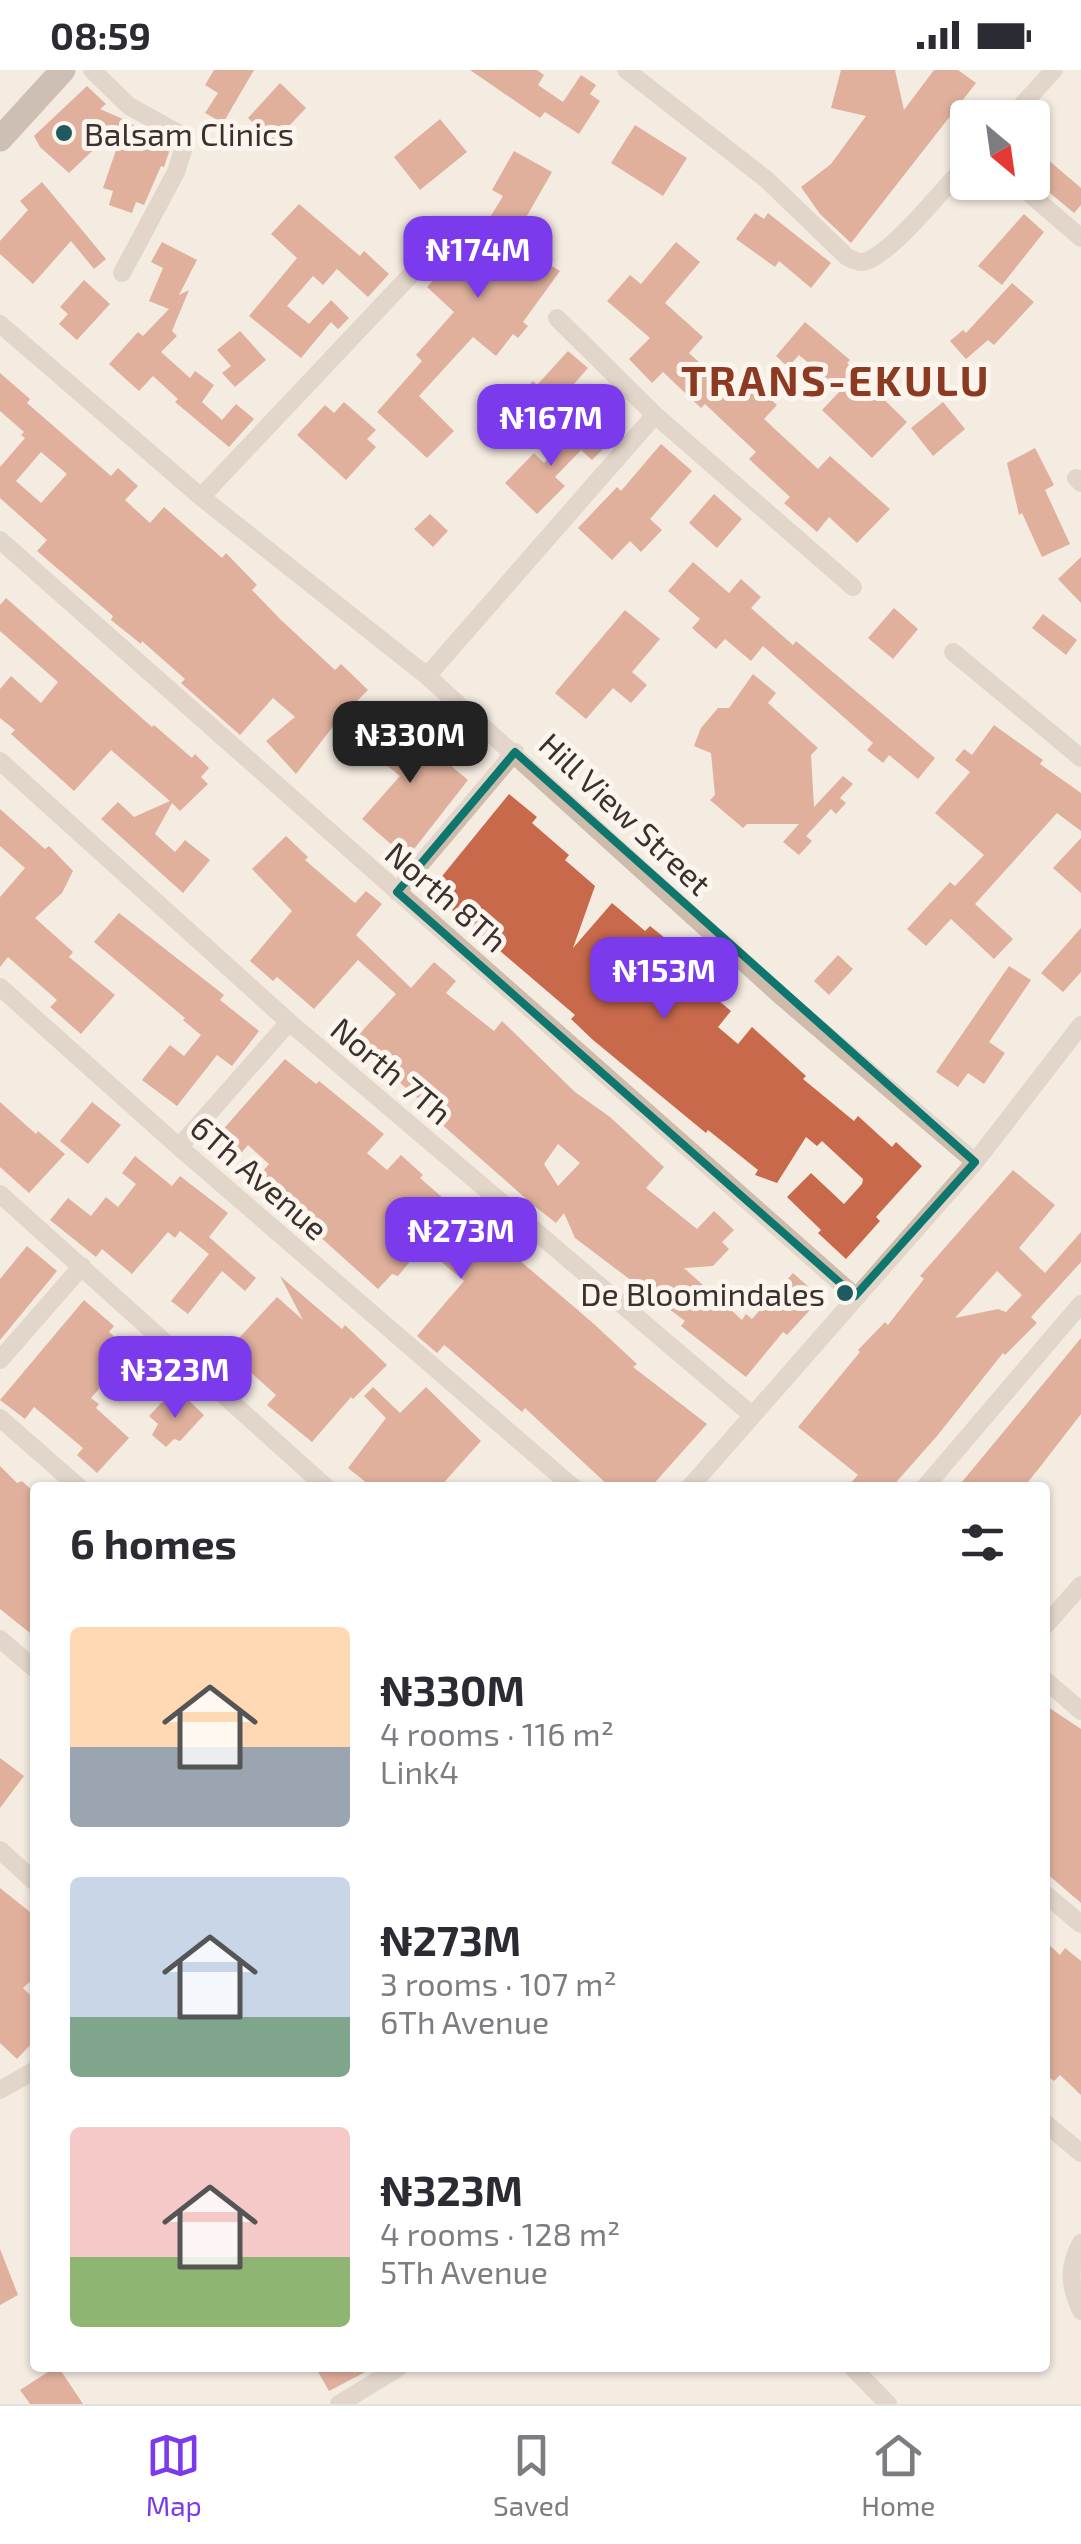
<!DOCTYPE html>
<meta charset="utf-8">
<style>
:root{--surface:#fff;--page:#f7f7f7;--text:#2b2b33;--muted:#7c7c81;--line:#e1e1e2;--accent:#7c3aed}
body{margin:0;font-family:"Exo 2",sans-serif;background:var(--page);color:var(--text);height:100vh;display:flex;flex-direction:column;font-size:38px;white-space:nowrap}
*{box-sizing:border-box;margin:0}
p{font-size:32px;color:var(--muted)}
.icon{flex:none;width:55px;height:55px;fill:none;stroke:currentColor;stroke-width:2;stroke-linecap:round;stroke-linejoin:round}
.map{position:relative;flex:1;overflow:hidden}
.drawer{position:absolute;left:30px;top:1412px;width:1020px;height:890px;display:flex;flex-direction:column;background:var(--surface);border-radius:10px;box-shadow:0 2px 8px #0004}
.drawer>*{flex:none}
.needle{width:65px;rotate:151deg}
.controls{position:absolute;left:950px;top:30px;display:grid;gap:20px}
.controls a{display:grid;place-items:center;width:100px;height:100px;border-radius:10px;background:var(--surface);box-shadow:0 2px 8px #0004;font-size:50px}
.price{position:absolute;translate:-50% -85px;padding:0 22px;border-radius:20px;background:var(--accent);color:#fff;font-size:32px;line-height:65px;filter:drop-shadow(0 2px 5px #0008)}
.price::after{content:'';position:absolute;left:50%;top:60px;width:30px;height:22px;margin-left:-15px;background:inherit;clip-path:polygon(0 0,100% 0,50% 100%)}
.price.current{background:#222;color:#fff}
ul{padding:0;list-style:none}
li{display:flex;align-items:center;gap:30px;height:250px;padding:0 40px}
li span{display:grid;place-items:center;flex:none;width:280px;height:200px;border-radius:10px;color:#555}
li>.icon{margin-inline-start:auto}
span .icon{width:120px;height:120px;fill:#fffc;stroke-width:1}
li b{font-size:42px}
h2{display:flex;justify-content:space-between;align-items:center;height:120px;padding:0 40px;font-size:42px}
.status{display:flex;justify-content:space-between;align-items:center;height:70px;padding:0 50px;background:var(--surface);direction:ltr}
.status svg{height:28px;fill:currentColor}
.menu{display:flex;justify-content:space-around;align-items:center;height:140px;border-top:2px solid var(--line);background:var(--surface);font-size:28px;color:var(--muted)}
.menu a{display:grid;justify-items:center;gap:5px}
.menu .current{color:var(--accent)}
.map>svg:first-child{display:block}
.building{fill:#c8694b;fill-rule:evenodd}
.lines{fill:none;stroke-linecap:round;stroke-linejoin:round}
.minor{stroke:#cdbbac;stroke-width:18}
.secondary{stroke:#a18a7d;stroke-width:25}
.marked{fill:none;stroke:#0f766e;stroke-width:8;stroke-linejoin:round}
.poi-dot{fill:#1f5a5e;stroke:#fbf5ee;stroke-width:4}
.labels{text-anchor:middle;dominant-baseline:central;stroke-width:10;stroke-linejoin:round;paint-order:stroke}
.poi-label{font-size:32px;fill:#3b302b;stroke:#fbf5ee;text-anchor:start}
.street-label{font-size:32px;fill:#3b302b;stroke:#fbf5ee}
.district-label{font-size:42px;font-weight:bold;letter-spacing:2.5px;fill:#8c3b22;stroke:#fbf5ee}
</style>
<div class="status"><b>08:59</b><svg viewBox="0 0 49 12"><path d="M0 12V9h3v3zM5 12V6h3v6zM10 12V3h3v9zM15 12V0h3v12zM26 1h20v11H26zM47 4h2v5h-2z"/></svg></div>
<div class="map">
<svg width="1081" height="2334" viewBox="0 0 1081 2334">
<rect width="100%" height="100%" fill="#f4ebe1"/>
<!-- building -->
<path class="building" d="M 214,0 L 254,0 L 223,53 L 205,43 L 218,23 L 205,15 Z
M 470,0 L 537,0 L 544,5 L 538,15 L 563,32 L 581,5 L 596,15 L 590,24 L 600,31 L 579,64 L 545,42 L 540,48 Z
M 841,0 L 895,0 L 904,40 L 934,0 L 958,0 L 976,13 L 851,173 L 820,144 L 801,117 L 831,94 L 866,46 L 831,38 Z
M 280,13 L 306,38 L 274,72 L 248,48 Z
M 87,16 L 106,34 L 100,39 L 125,50 L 69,103 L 40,77 L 34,66 Z
M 440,49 L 467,82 L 420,120 L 394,87 Z
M 126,51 L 171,76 L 164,97 L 161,96 L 144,135 L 136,132 L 132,143 L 109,135 L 113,121 L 103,118 Z
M 635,55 L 687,88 L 663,126 L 611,93 Z
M 514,81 L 552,102 L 524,151 L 528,154 L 516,173 L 560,201 L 523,252 L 528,256 L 518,268 L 513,264 L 496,286 L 473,267 L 419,326 L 454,361 L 427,388 L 377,342 L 422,291 L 416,285 L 454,242 L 427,217 L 448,194 L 457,201 L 503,126 L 492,120 Z
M 1046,88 L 1081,118 L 1081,135 L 1074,143 L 1032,108 L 1032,103 Z
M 42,112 L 106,189 L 94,199 L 71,171 L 33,214 L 0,184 L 0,171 L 28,140 L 20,131 Z
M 299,134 L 360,186 L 364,181 L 389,204 L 368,227 L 337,199 L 323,215 L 313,206 L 287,236 L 309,254 L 331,230 L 349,248 L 338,259 L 331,252 L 301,288 L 249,246 L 297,188 L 271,164 Z
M 755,143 L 764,149 L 768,143 L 831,193 L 811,218 L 779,191 L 775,197 L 736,169 Z
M 1024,144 L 1044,162 L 1002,215 L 978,196 Z
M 162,172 L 197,190 L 179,225 L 189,220 L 172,261 L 177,266 L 161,282 L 190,308 L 195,301 L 214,315 L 202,332 L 222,350 L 236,334 L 254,349 L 229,377 L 175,332 L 178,329 L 153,306 L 139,321 L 109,294 L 138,262 L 143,266 L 169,239 L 149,231 L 163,198 L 151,192 Z
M 676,172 L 700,192 L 665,233 L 703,267 L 689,283 L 736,326 L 750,311 L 777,335 L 764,349 L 818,399 L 830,386 L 890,439 L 857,473 L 829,447 L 817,462 L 784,433 L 790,427 L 749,389 L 756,382 L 705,334 L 701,338 L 663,302 L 652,313 L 629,289 L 650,268 L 607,231 L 630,205 L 641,214 Z
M 84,210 L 110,234 L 77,270 L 59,254 L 68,244 L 60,237 Z
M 1012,213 L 1034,232 L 994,275 L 988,270 L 966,289 L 950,271 L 963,260 L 966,263 Z
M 805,252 L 850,290 L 847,293 L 907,352 L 872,388 L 822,340 L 841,320 L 799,285 L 788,297 L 776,286 Z
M 240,261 L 266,290 L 235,317 L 222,303 L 231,296 L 217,280 Z
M 568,281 L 588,298 L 545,347 L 521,324 L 533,311 L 537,315 Z
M 0,303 L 30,329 L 27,333 L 111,406 L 118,398 L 138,416 L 125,430 L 150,453 L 164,437 L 222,488 L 226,483 L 257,515 L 252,520 L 281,550 L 335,600 L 341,594 L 368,620 L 339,649 L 296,704 L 266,671 L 295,647 L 273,628 L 240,665 L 181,613 L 185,609 L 142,571 L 141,574 L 111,550 L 113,546 L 37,481 L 47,470 L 0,428 L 0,397 L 25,368 L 21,365 L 24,362 L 0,341 ZM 41,382 L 67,404 L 41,433 L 16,411 Z
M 344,332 L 376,360 L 367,369 L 376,377 L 346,410 L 297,365 L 325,335 L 334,343 Z
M 943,332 L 965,359 L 933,386 L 911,358 Z
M 577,352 L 604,378 L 592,390 L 581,380 L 555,407 L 565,416 L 537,444 L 505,413 L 534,383 L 544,393 L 569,368 L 565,364 Z
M 661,374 L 692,401 L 650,449 L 662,460 L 641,482 L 630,471 L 612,490 L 578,458 L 617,417 L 621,421 Z
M 1035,378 L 1054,415 L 1045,420 L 1070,474 L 1042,487 L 1022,443 L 1019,445 L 1007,393 Z
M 714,424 L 742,449 L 717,478 L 689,453 Z
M 430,444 L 448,461 L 433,477 L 414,459 Z
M 1081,487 L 1081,533 L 1058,509 Z
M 693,492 L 729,523 L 741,509 L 761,527 L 751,538 L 793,575 L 796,571 L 935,688 L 918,709 L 889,685 L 883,693 L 867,680 L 873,673 L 763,576 L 751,591 L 725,569 L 716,579 L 692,558 L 700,549 L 668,521 Z
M 6,528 L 152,657 L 154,655 L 192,688 L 195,684 L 209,698 L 201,707 L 208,714 L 180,741 L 172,733 L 155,764 L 175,782 L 185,770 L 210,790 L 183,823 L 101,749 L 118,732 L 134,747 L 170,731 L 111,680 L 74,721 L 11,664 L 15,660 L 0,648 L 0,619 L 11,606 L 41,633 L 58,612 L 0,561 L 0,535 Z
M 894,538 L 918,559 L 893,589 L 868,568 Z
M 625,540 L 660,569 L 632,602 L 647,615 L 631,633 L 613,618 L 586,649 L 555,623 Z
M 1043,544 L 1077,570 L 1066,585 L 1032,558 Z
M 753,604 L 776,623 L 768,633 L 818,678 L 811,685 L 814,737 L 843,706 L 853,714 L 840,728 L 846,733 L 836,744 L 831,739 L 806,766 L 812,771 L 799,785 L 783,772 L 799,754 L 747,754 L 743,758 L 710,730 L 715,725 L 711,683 L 694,676 L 701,658 L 718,638 L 729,638 Z
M 397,644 L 417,656 L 414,665 L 468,710 L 407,788 L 362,749 L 400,706 L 364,677 Z
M 994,655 L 1043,690 L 1040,694 L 1081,723 L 1081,761 L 1057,743 L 975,834 L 1013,869 L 994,889 L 951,849 L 926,876 L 907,859 L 950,812 L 955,816 L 984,785 L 935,743 L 970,702 L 955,690 L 964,679 L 972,685 Z
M 509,724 L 537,747 L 532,753 L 569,785 L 565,790 L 595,816 L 573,878 L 612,833 L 645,861 L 650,856 L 671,873 L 647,901 L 668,918 L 689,892 L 712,911 L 705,919 L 731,941 L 718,957 L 738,974 L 752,957 L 806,1006 L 803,1009 L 854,1051 L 858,1046 L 892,1077 L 896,1072 L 922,1096 L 876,1147 L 880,1151 L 846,1189 L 818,1163 L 821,1160 L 787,1127 L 811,1103 L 844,1134 L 862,1114 L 863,1109 L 822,1071 L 817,1076 L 806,1067 L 777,1113 L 755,1105 L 758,1100 L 708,1060 L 706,1063 L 593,970 L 571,949 L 575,945 L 430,821 Z
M 0,739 L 45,779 L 49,776 L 73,801 L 62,823 L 35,848 L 73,882 L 69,887 L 115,925 L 81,964 L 50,937 L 57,930 L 8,887 L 0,897 L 0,827 L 25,798 L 0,776 Z
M 286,766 L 308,787 L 305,790 L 355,833 L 366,821 L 382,834 L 356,865 L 411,918 L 434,892 L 456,911 L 446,923 L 494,961 L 502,951 L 575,1022 L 610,1047 L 664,1097 L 646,1118 L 697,1159 L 714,1141 L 734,1160 L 722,1172 L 729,1179 L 713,1196 L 684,1198 L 742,1250 L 746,1244 L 752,1249 L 793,1203 L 821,1228 L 787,1265 L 783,1262 L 746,1307 L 681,1256 L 685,1251 L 575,1168 L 564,1143 L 556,1153 L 532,1134 L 430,1044 L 432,1040 L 352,972 L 396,924 L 358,890 L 314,939 L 277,907 L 273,911 L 250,891 L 292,841 L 252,799 ZM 558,1074 L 580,1093 L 558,1116 L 544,1094 Z
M 1081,768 L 1081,823 L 1053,798 Z
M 119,843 L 224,925 L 220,930 L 259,961 L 232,996 L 217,985 L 177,1036 L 142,1010 L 170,975 L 184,986 L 201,965 L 183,950 L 185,948 L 94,872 Z
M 1081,858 L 1081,902 L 1063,922 L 1041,903 Z
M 838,885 L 853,899 L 829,925 L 814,911 Z
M 1009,896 L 1031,910 L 989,972 L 1005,983 L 984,1014 L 968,1003 L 958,1017 L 936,1002 Z
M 285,989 L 316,1014 L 319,1011 L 384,1064 L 367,1083 L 387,1100 L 401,1085 L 423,1105 L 420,1108 L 467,1149 L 469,1147 L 594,1254 L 637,1294 L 633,1297 L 707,1354 L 650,1418 L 611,1418 L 525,1338 L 522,1342 L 448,1278 L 444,1275 L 437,1283 L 417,1266 L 464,1211 L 425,1178 L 422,1177 L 398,1206 L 392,1204 L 378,1219 L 256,1109 L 269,1094 L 248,1075 L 234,1091 L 212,1072 Z
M 0,1032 L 36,1064 L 38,1061 L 65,1084 L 29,1123 L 0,1097 Z
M 92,1032 L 121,1055 L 88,1094 L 60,1071 Z
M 135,1086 L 172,1116 L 180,1106 L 228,1143 L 209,1167 L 256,1208 L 245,1221 L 222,1201 L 188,1244 L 171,1231 L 209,1184 L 180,1161 L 175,1168 L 168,1162 L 132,1204 L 102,1179 L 96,1187 L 50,1150 L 68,1128 L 91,1146 L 106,1127 L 118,1137 L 136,1114 L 122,1103 Z
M 1013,1100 L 1055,1135 L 1019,1178 L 1045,1203 L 1081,1162 L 1081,1192 L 1031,1247 L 1037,1253 L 1005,1285 L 1003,1283 L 937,1366 L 891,1418 L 846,1418 L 858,1405 L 798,1357 L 860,1282 L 858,1280 L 885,1252 L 888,1255 L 924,1209 L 920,1206 ZM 997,1201 L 1022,1225 L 1006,1242 L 998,1239 L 955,1248 Z
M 27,1176 L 57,1201 L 0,1270 L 0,1209 Z
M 280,1206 L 342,1259 L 345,1255 L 387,1295 L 353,1329 L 351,1327 L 312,1372 L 267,1335 L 276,1325 L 227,1281 L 277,1227 L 303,1250 Z
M 84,1230 L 114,1256 L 109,1262 L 132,1282 L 91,1328 L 99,1334 L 96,1338 L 129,1368 L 97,1403 L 77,1385 L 83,1378 L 34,1337 L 25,1349 L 0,1330 Z
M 1081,1268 L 1081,1344 L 1040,1397 L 1023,1418 L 957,1418 Z
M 373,1317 L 400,1343 L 426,1317 L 481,1371 L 439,1418 L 373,1418 L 348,1398 L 386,1348 L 364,1326 Z
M 185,1327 L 204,1345 L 180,1371 L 174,1369 L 166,1377 L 152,1365 L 158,1354 L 149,1346 L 163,1331 L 173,1340 Z
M 0,1396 L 17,1413 L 22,1411 L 35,1423 L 35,1567 L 0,1539 Z
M 1045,1635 L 1081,1659 L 1081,1833 L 1045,1802 Z
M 0,1688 L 24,1706 L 0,1738 Z
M 0,1818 L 35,1846 L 35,1907 L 23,1918 L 35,1930 L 35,1970 L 17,1989 L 0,1973 Z
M 1045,1871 L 1060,1885 L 1065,1878 L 1081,1891 L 1081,2025 L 1060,2005 L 1054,2011 L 1045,2004 Z
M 0,2179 L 18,2225 L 0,2235 Z
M 54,2298 L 59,2298 L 83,2334 L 30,2334 L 20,2320 Z
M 316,2298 L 373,2298 L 329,2321 Z"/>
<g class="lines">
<!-- minor -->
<path class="minor" d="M 92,0 L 129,36 L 176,62 L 185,74 L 176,102 L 122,203
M 626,0 L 767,110 L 847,187 C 855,191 861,194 869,190 C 900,175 942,119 968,93
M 1010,48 L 1054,0
M 1016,112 L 1081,168
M 557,248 L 655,345 L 853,517
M 0,254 L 201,427 L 427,606 L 783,928 L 975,1092
M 1076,408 L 1081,413
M 201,427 L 438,176
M 0,470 L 855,1226
M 953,582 L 1081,688
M 427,606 L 655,345
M 0,691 L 289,952 L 752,1345
M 397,822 L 515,682
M 0,917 L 179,1077 L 574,1418
M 179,1077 L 289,952
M 0,1124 L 327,1418
M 0,1290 L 82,1196
M 0,1348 L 80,1418
M 689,1418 L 975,1092 L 1081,955
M 924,1418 L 1081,1234
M 1045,1556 L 1081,1515
M 0,1569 L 35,1599
M 1045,1610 L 1081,1641
M 0,1780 L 35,1812
M 1045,1824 L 1081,1854
M 0,2020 L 35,2000
M 1045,2053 L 1081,2083
M 1081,2173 C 1067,2198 1070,2216 1081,2241
M 853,2298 L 888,2334
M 339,2334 L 398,2298"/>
<!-- secondary -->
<path class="secondary" d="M 0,69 L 63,0"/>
</g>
<!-- marked area -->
<path d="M0 0H1081V2334H0ZM 515,682 L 975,1092 L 855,1226 L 397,822 Z" fill="#f4ebe1" fill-opacity=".55" fill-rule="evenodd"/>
<path class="marked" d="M 515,682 L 975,1092 L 855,1226 L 397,822 Z"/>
<!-- markers -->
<g class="poi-dot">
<circle cx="64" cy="63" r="10"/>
<circle cx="845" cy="1223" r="10"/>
</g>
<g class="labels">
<!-- poi labels -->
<g class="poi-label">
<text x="84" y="63">Balsam Clinics</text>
<text x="825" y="1223" text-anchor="end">De Bloomindales</text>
</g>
<!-- street labels -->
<g class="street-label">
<text transform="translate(626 743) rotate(43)">Hill View Street</text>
<text transform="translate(447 826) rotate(41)">North 8Th</text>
<text transform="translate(392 1000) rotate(40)">North 7Th</text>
<text transform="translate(260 1107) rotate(41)">6Th Avenue</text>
</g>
<!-- district labels -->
<g class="district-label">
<text x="836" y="309">TRANS-EKULU</text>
</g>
</g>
</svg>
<div class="controls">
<a><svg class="needle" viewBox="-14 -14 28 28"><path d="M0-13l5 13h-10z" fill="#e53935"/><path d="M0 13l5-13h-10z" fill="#7c7c81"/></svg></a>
</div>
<b class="price" style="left:478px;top:231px">₦174M</b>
<b class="price" style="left:551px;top:399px">₦167M</b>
<b class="price current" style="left:410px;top:716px">₦330M</b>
<b class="price" style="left:664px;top:952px">₦153M</b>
<b class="price" style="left:461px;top:1212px">₦273M</b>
<b class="price" style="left:175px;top:1351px">₦323M</b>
<section class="drawer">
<h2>6 homes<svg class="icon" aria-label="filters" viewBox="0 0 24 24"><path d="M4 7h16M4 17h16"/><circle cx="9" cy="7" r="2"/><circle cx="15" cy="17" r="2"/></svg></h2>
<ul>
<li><span style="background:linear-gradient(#ffd9b3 60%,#9aa5b1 0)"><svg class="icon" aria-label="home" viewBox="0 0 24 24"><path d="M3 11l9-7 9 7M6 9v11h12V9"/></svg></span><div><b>₦330M</b><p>4 rooms · 116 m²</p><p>Link4</p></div></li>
<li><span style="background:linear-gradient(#c9d6e8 70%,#7fa58c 0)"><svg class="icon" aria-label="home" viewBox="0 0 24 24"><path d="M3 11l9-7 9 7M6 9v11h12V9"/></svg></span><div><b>₦273M</b><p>3 rooms · 107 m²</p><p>6Th Avenue</p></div></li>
<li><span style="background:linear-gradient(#f6c9c9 65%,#8fb573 0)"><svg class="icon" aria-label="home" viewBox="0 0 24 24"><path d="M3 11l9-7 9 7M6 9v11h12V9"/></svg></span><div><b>₦323M</b><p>4 rooms · 128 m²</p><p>5Th Avenue</p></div></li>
</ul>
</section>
</div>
<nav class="menu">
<a class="current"><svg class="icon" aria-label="map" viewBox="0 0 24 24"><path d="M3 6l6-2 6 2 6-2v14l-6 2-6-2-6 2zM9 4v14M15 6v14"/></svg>Map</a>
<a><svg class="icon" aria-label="saved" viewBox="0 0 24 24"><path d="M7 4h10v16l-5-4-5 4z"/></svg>Saved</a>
<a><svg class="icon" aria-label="home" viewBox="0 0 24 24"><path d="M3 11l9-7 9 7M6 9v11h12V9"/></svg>Home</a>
</nav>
